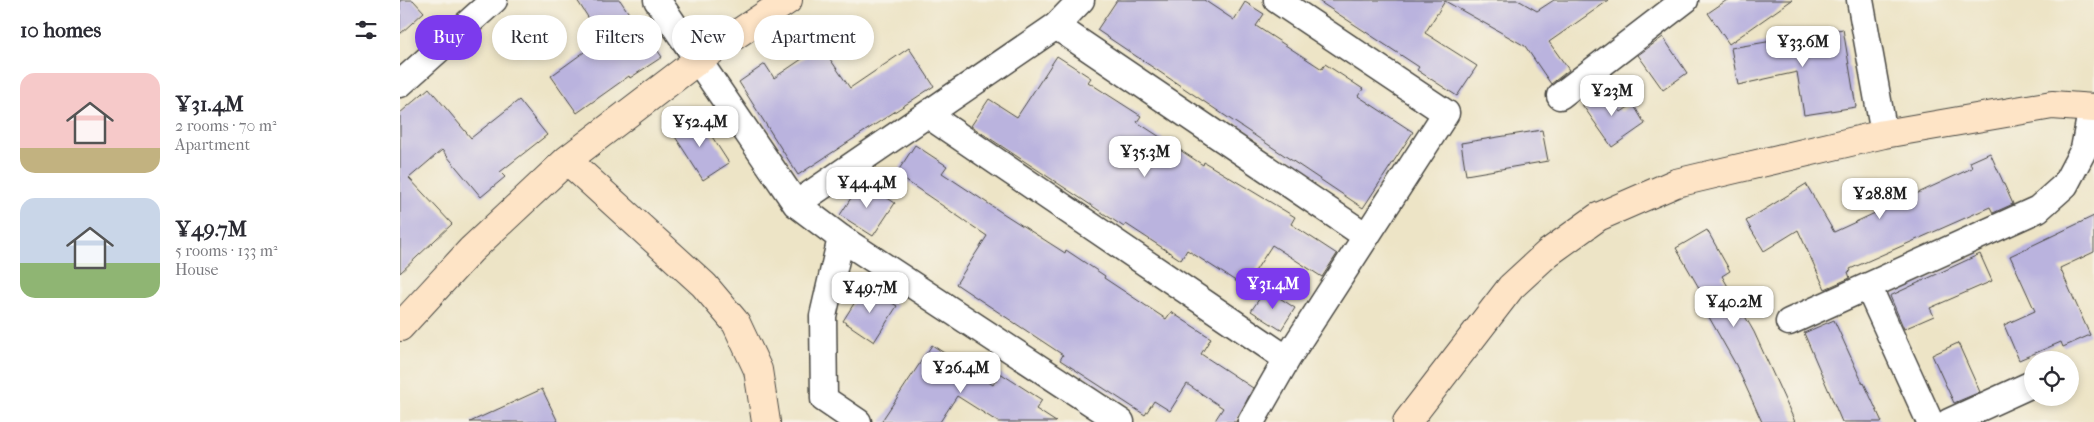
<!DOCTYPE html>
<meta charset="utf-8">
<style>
:root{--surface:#fff;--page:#f2f2f3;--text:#2b2b33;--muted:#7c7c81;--accent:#7c3aed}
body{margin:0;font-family:"IM FELL French Canon",serif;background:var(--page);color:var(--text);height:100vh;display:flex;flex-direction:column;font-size:19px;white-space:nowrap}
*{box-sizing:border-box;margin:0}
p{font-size:16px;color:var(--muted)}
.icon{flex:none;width:28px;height:28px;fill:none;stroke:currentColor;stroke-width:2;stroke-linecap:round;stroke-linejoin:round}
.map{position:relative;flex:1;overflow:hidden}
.side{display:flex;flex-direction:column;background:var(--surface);width:400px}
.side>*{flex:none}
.banner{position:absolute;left:15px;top:15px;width:475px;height:45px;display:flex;gap:10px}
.tools{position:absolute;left:1624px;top:351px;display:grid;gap:10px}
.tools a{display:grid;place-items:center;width:55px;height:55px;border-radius:50%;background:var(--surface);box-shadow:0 2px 8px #0003;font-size:25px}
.price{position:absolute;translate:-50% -42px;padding:0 11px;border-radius:10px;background:#fff;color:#222;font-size:16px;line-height:32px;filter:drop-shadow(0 1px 2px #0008)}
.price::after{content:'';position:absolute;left:50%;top:30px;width:15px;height:11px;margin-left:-8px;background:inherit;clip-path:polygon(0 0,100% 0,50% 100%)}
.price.current{background:var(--accent);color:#fff}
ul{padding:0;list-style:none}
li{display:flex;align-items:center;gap:15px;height:125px;padding:0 20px}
li span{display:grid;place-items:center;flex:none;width:140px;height:100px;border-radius:15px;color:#555}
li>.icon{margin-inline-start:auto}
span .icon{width:60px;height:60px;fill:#fffc;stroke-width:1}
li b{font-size:21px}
h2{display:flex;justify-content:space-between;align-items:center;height:60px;padding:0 20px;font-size:21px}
.chip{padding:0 18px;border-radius:22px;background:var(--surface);box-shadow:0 2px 8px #0003;font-size:18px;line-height:45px}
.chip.current{background:var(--accent);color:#fff}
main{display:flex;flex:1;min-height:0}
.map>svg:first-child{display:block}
.building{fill:#bab3de}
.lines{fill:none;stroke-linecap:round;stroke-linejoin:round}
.street-casing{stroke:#484742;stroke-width:29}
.secondary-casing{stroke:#484742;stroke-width:30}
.street{stroke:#fff;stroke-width:26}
.secondary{stroke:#fee4c6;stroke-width:28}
</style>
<main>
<section class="side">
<h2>10 homes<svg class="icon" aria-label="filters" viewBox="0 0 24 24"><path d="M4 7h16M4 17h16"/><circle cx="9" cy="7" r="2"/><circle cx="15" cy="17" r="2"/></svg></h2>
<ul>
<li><span style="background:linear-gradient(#f6c9c9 75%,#c2b280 0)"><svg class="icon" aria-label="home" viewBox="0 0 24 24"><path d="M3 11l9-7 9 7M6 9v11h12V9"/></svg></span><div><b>¥31.4M</b><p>2 rooms · 70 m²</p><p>Apartment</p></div></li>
<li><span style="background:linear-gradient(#c9d6e8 65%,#8fb573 0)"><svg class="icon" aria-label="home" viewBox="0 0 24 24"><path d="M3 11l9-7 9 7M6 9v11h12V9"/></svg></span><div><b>¥49.7M</b><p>5 rooms · 133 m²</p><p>House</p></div></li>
</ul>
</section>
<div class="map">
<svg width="1694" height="422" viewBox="0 0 1694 422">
<rect width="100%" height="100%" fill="#f7f3e8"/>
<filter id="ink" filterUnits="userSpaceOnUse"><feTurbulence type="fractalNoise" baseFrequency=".02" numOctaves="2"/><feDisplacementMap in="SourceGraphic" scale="10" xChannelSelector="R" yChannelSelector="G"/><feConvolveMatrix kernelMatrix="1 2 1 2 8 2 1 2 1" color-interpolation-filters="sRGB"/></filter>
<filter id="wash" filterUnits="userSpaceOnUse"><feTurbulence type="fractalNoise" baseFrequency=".0096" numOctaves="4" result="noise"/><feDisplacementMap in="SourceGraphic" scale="20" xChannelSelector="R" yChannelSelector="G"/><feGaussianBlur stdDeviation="1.12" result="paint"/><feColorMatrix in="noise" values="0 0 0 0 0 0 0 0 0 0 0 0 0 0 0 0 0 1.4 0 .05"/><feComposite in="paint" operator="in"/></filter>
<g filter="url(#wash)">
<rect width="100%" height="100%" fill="#ede4c6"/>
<g id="blocks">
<!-- building -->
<path class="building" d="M 0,0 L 13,0 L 24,12 L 0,34 Z
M 177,0 L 220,0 L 232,18 L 235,17 L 262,57 L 230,78 L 229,76 L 177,113 L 151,76 L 202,39 Z
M 717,0 L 804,0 L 834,20 L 845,2 L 864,14 L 856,26 L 922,69 L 925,64 L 963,89 L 958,96 L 1013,132 L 963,208 L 697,30 Z
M 917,0 L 1118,0 L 1137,11 L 1154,0 L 1209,0 L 1149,42 L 1169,70 L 1151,84 L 1125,46 L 1045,1 L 1025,33 L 1077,66 L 1057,96 L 1017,70 L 1019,67 Z
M 1327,0 L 1392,0 L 1329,44 L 1308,13 Z
M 1443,29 L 1456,107 L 1404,115 L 1397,72 L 1338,85 L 1331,48 Z
M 1263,37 L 1287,73 L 1263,90 L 1238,55 Z
M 421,46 L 450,88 L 509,48 L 534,86 L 398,175 L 339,82 L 365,64 L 374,78 Z
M 657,56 L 691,78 L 688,82 L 741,116 L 737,122 L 803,165 L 804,162 L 895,217 L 891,224 L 937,254 L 922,277 L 872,245 L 845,287 L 787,250 L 781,260 L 726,224 L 724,227 L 571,126 L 589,99 L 617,117 Z
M 29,88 L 71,138 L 119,100 L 147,135 L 100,172 L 105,177 L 81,197 L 42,150 L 9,178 L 52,224 L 0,273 L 0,113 Z
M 1204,88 L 1221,112 L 1233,104 L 1245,124 L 1212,147 L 1181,103 Z
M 298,115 L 329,163 L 303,180 L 272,132 Z
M 1142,130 L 1148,161 L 1066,175 L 1061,143 Z
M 515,145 L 547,166 L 542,173 L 601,212 L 665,253 L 666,250 L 705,276 L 704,278 L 766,319 L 771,312 L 811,338 L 801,354 L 853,388 L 836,422 L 814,422 L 823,408 L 787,384 L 770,411 L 754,401 L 745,415 L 660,360 L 663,355 L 556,284 L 587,236 L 496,174 Z
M 1590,153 L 1613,204 L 1593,213 L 1590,207 L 1450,269 L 1451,271 L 1448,272 L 1450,278 L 1425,289 L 1398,230 L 1364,251 L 1346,221 L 1406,184 L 1434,232 L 1572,168 L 1570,162 Z
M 462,181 L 495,203 L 473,236 L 440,215 Z
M 1694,216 L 1694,252 L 1660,268 L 1690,335 L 1663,347 L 1661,342 L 1619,360 L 1604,325 L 1635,311 L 1610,256 Z
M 1307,230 L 1330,271 L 1322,276 L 1354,332 L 1395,422 L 1362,422 L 1336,365 L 1301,303 L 1306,300 L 1276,248 Z
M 1580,254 L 1592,281 L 1530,308 L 1534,316 L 1504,329 L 1490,296 Z
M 465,286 L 497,306 L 474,342 L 443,321 Z
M 866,289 L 895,308 L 881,330 L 851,311 Z
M 1434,320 L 1463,384 L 1464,383 L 1482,422 L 1442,422 L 1404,333 Z
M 1558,343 L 1580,392 L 1554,403 L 1532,355 Z
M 532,345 L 593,385 L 600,373 L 642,400 L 636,409 L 656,422 L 598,422 L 557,396 L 540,422 L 481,422 Z
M 142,389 L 158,422 L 70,422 Z"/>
</g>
</g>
<g filter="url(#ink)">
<use href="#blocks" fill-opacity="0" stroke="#484742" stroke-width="1"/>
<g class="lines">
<!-- street casing -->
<g class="street-casing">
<path id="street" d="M 257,0 L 396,204 L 441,238 L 721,422
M 1460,0 L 1484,134
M 656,26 L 966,236
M 0,84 L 94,0
M 1160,96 L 1285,0
M 528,115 L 887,359
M 396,204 L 656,26 L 681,0
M 441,238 L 423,316 L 424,399 L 458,422
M 1468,286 L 1530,422
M 1389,322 L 1638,209 L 1665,185 L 1684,149 L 1692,107
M 851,422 L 887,359 L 1046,113 L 877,0
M 1549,422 L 1632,384"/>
</g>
<!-- secondary casing -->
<g class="secondary-casing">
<path id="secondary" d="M 167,160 L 304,285 L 336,323 L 358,370 L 366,422
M 0,327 L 71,250 L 167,160 L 298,60 L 388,0
M 1007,422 L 1111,287 L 1148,253 L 1198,217 L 1276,183 L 1484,134 L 1652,105 L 1694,108"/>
</g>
<!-- street -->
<use href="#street" class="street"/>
<!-- secondary -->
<use href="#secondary" class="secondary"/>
</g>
</g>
</svg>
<div class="tools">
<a><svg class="icon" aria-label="locate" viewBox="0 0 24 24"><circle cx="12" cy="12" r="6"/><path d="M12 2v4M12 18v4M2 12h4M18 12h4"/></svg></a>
</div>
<b class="price" style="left:1403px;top:68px">¥33.6M</b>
<b class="price" style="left:1212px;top:117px">¥23M</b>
<b class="price" style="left:300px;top:148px">¥52.4M</b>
<b class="price" style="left:745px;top:178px">¥35.3M</b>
<b class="price" style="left:467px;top:209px">¥44.4M</b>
<b class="price" style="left:1480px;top:220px">¥28.8M</b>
<b class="price current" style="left:873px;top:310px">¥31.4M</b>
<b class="price" style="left:470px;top:314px">¥49.7M</b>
<b class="price" style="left:1334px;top:328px">¥40.2M</b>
<b class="price" style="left:561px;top:394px">¥26.4M</b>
<div class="banner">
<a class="chip current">Buy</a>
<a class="chip">Rent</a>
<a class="chip">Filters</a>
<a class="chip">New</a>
<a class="chip">Apartment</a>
</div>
</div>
</main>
